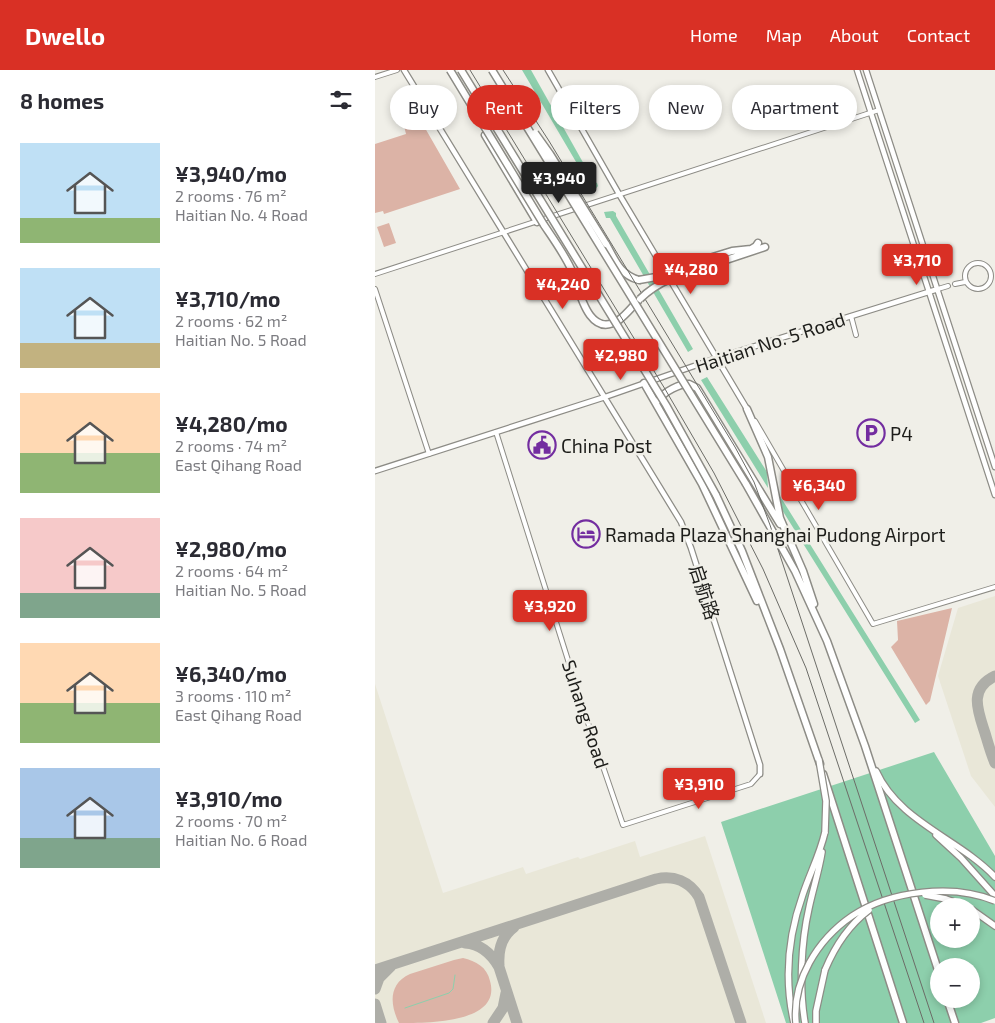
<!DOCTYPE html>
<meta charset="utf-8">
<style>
:root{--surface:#fff;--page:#f7f7f7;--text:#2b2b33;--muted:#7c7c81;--accent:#d93025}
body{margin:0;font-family:"Exo 2","Noto Sans SC",sans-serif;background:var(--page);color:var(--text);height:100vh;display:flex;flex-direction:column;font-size:19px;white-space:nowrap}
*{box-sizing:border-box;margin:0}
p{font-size:16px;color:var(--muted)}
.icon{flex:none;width:28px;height:28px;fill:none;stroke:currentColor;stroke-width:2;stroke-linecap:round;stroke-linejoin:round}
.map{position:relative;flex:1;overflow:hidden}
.panel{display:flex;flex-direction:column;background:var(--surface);width:375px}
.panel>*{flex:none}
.hud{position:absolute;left:15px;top:15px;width:475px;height:45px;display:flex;gap:10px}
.tools{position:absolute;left:555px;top:828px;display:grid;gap:10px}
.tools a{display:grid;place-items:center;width:50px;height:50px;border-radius:50%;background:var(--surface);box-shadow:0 2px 8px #0003;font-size:25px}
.price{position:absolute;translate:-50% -42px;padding:0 11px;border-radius:5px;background:var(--accent);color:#fff;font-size:16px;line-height:32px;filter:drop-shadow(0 1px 2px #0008)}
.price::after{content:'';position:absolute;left:50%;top:30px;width:15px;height:11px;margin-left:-8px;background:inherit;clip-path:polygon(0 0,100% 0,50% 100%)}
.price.selected{background:#222;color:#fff}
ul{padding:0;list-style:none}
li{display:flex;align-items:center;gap:15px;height:125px;padding:0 20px}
li span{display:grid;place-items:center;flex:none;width:140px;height:100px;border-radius:0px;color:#555}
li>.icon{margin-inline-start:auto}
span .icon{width:60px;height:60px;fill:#fffc;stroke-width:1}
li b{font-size:21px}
h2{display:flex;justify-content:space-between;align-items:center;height:60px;padding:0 20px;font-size:21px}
.tag{padding:0 18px;border-radius:22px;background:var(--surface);box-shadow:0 2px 8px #0003;font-size:18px;line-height:45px}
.tag.selected{background:var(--accent);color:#fff}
header{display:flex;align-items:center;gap:30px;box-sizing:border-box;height:70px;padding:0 25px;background:var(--accent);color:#fff}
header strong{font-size:24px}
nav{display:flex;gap:28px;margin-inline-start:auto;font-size:18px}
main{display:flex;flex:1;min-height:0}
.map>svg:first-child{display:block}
.built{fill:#e9e7d8}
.green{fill:#dcb3a6}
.water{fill:#8dcfac;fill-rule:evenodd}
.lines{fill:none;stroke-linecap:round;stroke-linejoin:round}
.stream{stroke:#8dcfac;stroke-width:1}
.taxiway{stroke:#aeaea8;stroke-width:11}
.minor-casing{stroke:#8d8c86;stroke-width:6}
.tertiary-casing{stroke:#8d8c86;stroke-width:7}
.primary-casing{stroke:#8d8c86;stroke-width:8}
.trunk-casing{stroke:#8d8c86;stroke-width:9}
.minor{stroke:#fff;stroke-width:4}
.tertiary{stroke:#fff;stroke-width:4.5}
.primary{stroke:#fff;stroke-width:5.5}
.trunk{stroke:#fff;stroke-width:6}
.rail{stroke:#6c6c67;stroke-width:1}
.primary-bridge-casing{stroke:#8d8c86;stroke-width:8;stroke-linecap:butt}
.trunk-bridge-casing{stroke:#8d8c86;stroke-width:9;stroke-linecap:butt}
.primary-bridge{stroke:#fff;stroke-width:5.5}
.trunk-bridge{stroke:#fff;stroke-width:6}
.labels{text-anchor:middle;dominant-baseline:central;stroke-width:5;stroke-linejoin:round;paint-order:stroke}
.street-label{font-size:19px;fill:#1d1d1a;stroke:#f0efe8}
.poi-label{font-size:19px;fill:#1d1d1a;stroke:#f0efe8;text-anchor:start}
</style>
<header>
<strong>Dwello</strong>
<nav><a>Home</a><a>Map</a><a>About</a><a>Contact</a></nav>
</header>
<main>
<section class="panel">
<h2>8 homes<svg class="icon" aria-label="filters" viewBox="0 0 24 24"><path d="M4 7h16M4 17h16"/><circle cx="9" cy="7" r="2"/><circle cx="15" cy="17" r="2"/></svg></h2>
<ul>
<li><span style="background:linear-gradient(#bfe0f5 75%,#8fb573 0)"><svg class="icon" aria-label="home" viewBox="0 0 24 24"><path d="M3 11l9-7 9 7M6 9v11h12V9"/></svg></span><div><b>¥3,940/mo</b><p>2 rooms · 76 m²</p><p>Haitian No. 4 Road</p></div></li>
<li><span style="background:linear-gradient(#bfe0f5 75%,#c2b280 0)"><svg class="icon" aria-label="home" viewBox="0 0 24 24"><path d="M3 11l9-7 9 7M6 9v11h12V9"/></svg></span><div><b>¥3,710/mo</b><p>2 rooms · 62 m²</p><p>Haitian No. 5 Road</p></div></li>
<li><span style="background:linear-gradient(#ffd9b3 60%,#8fb573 0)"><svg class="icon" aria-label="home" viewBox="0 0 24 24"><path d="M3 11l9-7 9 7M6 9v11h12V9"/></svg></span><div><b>¥4,280/mo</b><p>2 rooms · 74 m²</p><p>East Qihang Road</p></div></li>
<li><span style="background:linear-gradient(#f6c9c9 75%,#7fa58c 0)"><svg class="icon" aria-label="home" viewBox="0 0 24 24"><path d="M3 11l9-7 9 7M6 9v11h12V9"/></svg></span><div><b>¥2,980/mo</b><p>2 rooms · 64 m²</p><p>Haitian No. 5 Road</p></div></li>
<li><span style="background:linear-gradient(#ffd9b3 60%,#8fb573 0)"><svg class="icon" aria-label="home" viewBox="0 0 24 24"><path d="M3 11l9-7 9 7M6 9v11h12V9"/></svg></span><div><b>¥6,340/mo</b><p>3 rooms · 110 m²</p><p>East Qihang Road</p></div></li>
<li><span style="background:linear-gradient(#a9c7e8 70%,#7fa58c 0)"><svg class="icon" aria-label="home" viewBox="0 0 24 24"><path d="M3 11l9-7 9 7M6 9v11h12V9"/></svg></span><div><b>¥3,910/mo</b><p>2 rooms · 70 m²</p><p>Haitian No. 6 Road</p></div></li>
</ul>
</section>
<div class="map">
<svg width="620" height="953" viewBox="0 0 620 953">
<rect width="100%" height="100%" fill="#f0efe8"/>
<!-- built -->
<path class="built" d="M 620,526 L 620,737 L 596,706 L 563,606 L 583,538 Z
M 0,614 L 68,823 L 148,797 L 151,804 L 203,787 L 205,789 L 260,771 L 265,787 L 330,766 L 391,953 L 0,953 Z"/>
<!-- green -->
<path class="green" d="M 46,51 L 85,119 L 9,144 L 8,141 L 0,143 L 0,74 L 31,64 L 29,56 Z
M 14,153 L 21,173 L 9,177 L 2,157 Z
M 577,538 L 555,631 L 551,635 L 516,577 L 523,570 L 522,551 Z
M 88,888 C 101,891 112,897 115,911 C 127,953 54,953 24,953 C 15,935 13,914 35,904 L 79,890 Z"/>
<!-- water -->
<path class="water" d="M 147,0 L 156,0 L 219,112 L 222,113 L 223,116 L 218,122 L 214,118 L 214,114 Z
M 238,141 L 241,143 L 241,146 L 318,279 L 313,282 L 235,148 L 231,148 L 229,142 Z
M 332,307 L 392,402 L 393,418 L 326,310 Z
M 403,423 L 545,650 L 540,653 L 404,435 Z
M 559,682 L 620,786 L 620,948 L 606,953 L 411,953 L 346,752 ZM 564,836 L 596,836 L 596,869 L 564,869 ZM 564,896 L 596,896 L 596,929 L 564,929 Z"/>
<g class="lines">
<!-- stream -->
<path class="stream" d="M 30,938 L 74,923 L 78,919 L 80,905"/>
<!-- taxiway -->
<path class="taxiway" d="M 620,606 C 593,619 603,641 610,663 C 613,673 616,684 620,693
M 90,873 C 106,874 116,883 124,897 L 142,953
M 124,895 C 123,880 127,866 139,857
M 0,900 L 281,809 C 299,805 314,811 324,827 L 366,953
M 0,919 L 4,908 L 16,896
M 0,934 L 6,953
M 118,953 L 128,938 L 131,923"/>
<!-- minor casing -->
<g class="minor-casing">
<path id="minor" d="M 0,7 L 22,0
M590 206a13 13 0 1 1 26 0a13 13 0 1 1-26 0Z
M 0,204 L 504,40
M 580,214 L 590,212
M 0,219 L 54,384
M 563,219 L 573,216
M 476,246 L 481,265
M 380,351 L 498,554 L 620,517
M 121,362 L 210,644 L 248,755 L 376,714 L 385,704"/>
</g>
<!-- tertiary casing -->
<g class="tertiary-casing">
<path id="tertiary" d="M 29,0 L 306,452 L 316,478 L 385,695 L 385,704
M 173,0 L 244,124 L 372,339
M 482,0 L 620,425
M 491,0 L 620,397
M 0,401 L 230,327 L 342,288 L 563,219"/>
</g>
<!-- primary casing -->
<g class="primary-casing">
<path id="primary" d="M 501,701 C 524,752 583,768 620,807
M 561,765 L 586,788 L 620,826
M 596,839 L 620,856
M 419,953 C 409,910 413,866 428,824 C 435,803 445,784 450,762
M 430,953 C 424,918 426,873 434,838 C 438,819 444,801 447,782
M 441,953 L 441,941 L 450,900"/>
</g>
<!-- trunk casing -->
<g class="trunk-casing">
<path id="trunk" d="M 110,65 L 162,152
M 169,155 C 179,170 190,185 197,201 C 204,219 213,270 244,250 C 251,245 257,237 263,231
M 231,174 C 240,190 245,205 264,210
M 328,190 L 357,181 L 376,179 L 381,176 L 383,173
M 330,197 L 390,177
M 269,313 L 327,414 L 382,531
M 284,330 C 288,322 306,313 314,314 C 316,315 320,317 322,318 L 405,454
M 372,339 L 393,387 L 405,448 L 428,501 L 439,534
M 371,414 L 420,501 L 452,571 L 490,676 L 564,903
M 341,425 L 367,481 L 405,579 L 445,694
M 448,704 L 528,953
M 572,929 L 580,953"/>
</g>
<!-- minor -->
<use href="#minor" class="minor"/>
<!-- tertiary -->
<use href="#tertiary" class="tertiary"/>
<!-- primary -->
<use href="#primary" class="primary"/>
<!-- trunk -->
<use href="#trunk" class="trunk"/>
<!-- rail -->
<path class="rail" d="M 95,0 L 290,319 L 339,403 L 388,499 L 431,598 L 549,953
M 128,0 L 174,71 L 360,377 L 379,412 L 395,455 L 559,953"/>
<!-- primary-bridge casing -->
<g class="primary-bridge-casing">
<path id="primary-bridge" d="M 444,690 L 451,731 L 450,762
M 550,825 L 571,829 L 590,836
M 450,900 C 460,876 474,855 494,840
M 421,953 C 417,911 442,870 477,846 C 514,821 578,813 620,831"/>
</g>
<!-- trunk-bridge casing -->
<g class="trunk-bridge-casing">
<path id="trunk-bridge" d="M 75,0 L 169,155
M 86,0 L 291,335 L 341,425
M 117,0 L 371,414
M 160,63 L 175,84 L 231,174
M 264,210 L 281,207 L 328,190
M 265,229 C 283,211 306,204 330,197"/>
</g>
<!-- primary-bridge -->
<use href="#primary-bridge" class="primary-bridge"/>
<!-- trunk-bridge -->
<use href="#trunk-bridge" class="trunk-bridge"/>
</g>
<!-- icons -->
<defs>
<g id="parking-ring" transform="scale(1.4375)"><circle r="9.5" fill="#f0efe8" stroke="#732da0" stroke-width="1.5"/><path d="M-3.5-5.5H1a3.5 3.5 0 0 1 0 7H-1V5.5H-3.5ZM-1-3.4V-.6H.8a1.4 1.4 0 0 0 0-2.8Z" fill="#732da0"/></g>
<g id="civic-ring" transform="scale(1.4375)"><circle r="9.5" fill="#f0efe8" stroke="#732da0" stroke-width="1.5"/><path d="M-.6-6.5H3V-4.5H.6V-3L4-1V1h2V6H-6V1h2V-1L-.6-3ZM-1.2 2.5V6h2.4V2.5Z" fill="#732da0"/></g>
<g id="hotel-ring" transform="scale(1.4375)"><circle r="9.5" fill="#f0efe8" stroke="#732da0" stroke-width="1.5"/><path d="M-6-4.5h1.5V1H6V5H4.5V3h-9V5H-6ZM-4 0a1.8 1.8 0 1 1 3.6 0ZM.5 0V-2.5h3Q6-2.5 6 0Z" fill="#732da0"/></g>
</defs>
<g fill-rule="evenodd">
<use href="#parking-ring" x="496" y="363"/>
<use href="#civic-ring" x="167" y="375"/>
<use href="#hotel-ring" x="211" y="464"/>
</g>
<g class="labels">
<!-- street labels -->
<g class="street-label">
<text transform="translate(395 272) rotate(-18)">Haitian No. 5 Road</text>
<text transform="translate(330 522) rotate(72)">启航路</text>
<text transform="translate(211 644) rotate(72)">Suhang Road</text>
</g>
<!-- poi labels -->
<g class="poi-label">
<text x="515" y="363">P4</text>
<text x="186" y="375">China Post</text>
<text x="230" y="464">Ramada Plaza Shanghai Pudong Airport</text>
</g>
</g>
</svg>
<div class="tools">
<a>+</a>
<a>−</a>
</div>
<b class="price selected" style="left:184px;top:134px">¥3,940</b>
<b class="price" style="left:542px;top:216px">¥3,710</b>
<b class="price" style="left:316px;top:225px">¥4,280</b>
<b class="price" style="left:188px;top:240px">¥4,240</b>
<b class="price" style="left:246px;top:311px">¥2,980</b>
<b class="price" style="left:444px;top:441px">¥6,340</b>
<b class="price" style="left:175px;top:562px">¥3,920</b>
<b class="price" style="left:324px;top:740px">¥3,910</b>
<div class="hud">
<a class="tag">Buy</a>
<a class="tag selected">Rent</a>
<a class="tag">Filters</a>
<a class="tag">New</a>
<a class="tag">Apartment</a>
</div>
</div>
</main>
